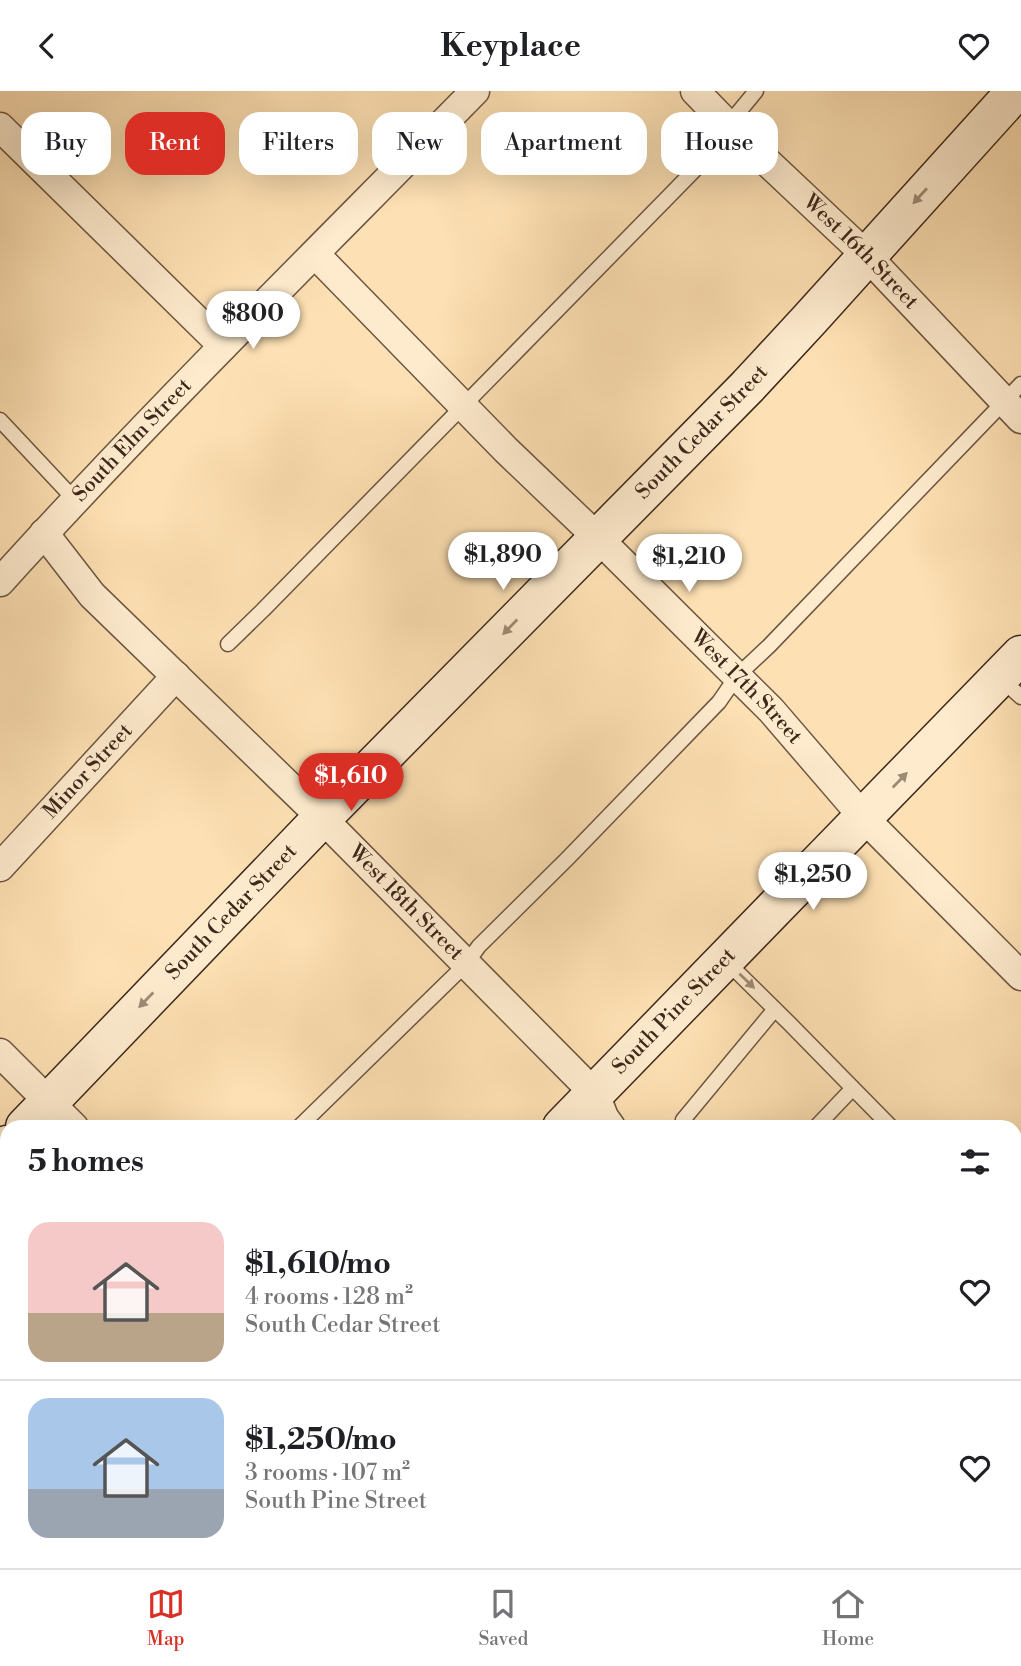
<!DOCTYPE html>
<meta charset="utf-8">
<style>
:root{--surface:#fff;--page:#f6f6f6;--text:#202124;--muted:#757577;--line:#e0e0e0;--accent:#d93025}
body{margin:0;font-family:"Libre Bodoni",serif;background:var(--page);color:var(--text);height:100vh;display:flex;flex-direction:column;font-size:26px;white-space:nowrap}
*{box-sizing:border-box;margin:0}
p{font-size:23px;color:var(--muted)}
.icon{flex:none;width:38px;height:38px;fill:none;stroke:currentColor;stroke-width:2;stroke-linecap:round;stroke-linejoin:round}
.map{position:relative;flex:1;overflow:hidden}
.panel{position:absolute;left:0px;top:1029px;width:1022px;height:448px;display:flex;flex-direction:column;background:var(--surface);border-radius:21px 21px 0 0;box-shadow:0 7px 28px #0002}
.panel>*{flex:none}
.top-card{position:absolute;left:21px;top:21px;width:980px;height:63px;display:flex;gap:14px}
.price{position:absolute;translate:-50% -60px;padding:0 16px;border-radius:24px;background:#fff;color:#222;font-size:23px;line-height:46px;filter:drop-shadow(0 2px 4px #0008)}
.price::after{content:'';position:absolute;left:50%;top:42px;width:21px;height:16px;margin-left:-10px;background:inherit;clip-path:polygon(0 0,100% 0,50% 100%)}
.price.current{background:var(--accent);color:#fff}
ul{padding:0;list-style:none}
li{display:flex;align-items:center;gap:21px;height:175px;padding:0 28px}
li+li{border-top:2px solid var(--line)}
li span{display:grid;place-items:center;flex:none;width:196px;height:140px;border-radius:21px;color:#555}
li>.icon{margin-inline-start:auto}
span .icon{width:84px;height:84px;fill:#fffc;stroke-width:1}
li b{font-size:30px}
h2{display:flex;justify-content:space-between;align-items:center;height:84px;padding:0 28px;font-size:30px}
.pill{padding:0 24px;border-radius:21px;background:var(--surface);box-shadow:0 7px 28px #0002;font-size:24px;line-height:63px}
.pill.current{background:var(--accent);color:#fff}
header{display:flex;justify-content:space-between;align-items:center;height:91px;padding:0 28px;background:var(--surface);font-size:32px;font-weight:700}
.tabs{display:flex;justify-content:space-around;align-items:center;height:98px;border-top:2px solid var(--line);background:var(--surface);font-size:19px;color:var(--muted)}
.tabs a{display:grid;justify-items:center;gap:4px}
.tabs .current{color:var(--accent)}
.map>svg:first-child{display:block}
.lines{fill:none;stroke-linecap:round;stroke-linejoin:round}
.service-casing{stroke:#6d5641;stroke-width:17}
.minor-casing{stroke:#6d5641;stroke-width:31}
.secondary-casing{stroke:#3d281b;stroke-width:41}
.service{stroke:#feebce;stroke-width:14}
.minor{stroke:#feebce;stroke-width:28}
.secondary{stroke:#feebce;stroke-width:38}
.oneway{fill:#9e8a74}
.labels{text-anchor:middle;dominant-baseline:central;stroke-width:5;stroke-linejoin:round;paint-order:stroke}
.street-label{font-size:21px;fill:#3d281b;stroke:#feebce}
</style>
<header><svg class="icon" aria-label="back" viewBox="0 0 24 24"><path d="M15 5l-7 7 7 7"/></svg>Keyplace<svg class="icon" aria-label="heart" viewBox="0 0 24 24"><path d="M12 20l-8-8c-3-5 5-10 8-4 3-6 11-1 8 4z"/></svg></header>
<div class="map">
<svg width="1021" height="1477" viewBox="0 0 1021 1477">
<rect width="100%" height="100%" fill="#fde0b3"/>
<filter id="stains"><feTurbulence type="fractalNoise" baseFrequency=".00286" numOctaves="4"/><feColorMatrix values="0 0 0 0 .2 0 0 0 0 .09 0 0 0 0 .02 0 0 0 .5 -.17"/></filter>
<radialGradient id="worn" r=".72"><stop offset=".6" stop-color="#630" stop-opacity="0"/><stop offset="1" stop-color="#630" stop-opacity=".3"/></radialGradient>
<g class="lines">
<!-- service casing -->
<g class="service-casing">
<path id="service" d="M 0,329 L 75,409
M 228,553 L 263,519 L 726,47 L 728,34 L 756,0
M 1001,588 L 1021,606
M 727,871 L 790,933 L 891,1036
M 299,1036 L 466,873 L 479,855 L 567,768 L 719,611 L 737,585 L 769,555 L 1021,293
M 685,1036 L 683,1029 L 775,918
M 816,1036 L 853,997
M 1015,1165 L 1021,1173
M 0,1350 L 7,1342
M 207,1470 L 215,1477"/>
</g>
<!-- minor casing -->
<g class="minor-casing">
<g id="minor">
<path id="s1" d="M 695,0 L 728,34 L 866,164 L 1021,328"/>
<path d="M 0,36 L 223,255"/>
<path id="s2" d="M 315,163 L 506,359 L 598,447 L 771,619 L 864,727 L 1021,885"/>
<path id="s3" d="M 44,442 L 92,504 L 322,727 L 595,1003 L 604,1026 L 611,1036"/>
<path id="s4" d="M 0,491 C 153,322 315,163 475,0"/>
<path id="s5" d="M 0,776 L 176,585"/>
<path d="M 0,962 L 74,1036"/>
<path d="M 1015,1202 L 1021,1196"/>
<path d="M 1015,1453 L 1021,1459"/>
<path d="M 487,1470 L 493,1477"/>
<path d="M 743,1477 L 750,1470"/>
</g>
</g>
<!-- secondary casing -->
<g class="secondary-casing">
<g id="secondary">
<path id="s6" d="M 25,1036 L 322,727 L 748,295 L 810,228 L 1016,0"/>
<path id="s7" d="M 562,1036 L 1021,564"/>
<path d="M 0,1061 L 7,1054"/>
<path d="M 131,1477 L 138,1470"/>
</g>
</g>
<!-- service -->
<use href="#service" class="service"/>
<!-- minor -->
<use href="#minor" class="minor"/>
<!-- secondary -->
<use href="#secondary" class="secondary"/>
</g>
<!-- one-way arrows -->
<defs><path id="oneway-solid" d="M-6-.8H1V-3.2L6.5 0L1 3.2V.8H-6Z" transform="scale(1.75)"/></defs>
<g class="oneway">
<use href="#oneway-solid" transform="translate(920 105) rotate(132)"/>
<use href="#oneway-solid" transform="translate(510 536) rotate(134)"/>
<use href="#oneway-solid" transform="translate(900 689) rotate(-46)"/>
<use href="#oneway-solid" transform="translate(747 890) rotate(44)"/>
<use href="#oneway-solid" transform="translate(146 909) rotate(134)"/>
</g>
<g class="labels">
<!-- street labels -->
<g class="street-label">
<text stroke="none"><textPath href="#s1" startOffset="231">West 16th Street</textPath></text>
<text stroke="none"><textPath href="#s6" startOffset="970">South Cedar Street</textPath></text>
<text stroke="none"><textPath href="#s4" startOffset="194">South Elm Street</textPath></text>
<text stroke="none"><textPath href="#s2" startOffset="611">West 17th Street</textPath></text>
<text stroke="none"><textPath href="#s5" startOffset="130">Minor Street</textPath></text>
<text stroke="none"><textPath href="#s3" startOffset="518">West 18th Street</textPath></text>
<text stroke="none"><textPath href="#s6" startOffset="298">South Cedar Street</textPath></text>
<text stroke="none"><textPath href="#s7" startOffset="161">South Pine Street</textPath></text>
</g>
</g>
<rect width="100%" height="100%" filter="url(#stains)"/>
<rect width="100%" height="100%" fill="url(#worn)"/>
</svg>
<b class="price" style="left:253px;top:260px">$800</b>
<b class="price" style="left:503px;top:501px">$1,890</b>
<b class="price" style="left:689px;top:503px">$1,210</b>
<b class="price current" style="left:351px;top:722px">$1,610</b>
<b class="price" style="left:813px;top:821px">$1,250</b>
<div class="top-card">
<a class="pill">Buy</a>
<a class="pill current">Rent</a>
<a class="pill">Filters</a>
<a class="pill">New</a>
<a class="pill">Apartment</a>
<a class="pill">House</a>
</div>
<section class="panel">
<h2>5 homes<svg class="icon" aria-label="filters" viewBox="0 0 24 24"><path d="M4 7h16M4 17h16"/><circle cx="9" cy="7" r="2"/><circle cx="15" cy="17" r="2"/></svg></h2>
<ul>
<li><span style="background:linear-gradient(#f6c9c9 65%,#b9a48a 0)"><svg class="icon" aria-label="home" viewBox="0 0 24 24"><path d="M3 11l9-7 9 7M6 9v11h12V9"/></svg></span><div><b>$1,610/mo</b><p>4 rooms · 128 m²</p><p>South Cedar Street</p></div><svg class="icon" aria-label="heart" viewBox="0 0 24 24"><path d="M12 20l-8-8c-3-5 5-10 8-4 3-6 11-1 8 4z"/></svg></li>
<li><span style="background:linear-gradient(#a9c7e8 65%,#9aa5b1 0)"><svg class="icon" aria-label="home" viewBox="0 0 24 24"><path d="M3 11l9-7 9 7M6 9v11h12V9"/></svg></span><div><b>$1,250/mo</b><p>3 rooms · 107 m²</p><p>South Pine Street</p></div><svg class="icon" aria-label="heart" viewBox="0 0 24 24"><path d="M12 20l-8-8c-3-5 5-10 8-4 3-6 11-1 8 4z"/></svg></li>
</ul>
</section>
</div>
<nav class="tabs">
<a class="current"><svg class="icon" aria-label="map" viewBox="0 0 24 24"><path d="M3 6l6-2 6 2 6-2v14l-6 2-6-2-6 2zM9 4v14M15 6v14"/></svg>Map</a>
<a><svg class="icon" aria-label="saved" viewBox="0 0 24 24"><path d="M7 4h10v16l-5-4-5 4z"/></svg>Saved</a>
<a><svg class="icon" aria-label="home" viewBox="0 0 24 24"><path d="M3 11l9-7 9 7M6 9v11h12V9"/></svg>Home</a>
</nav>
